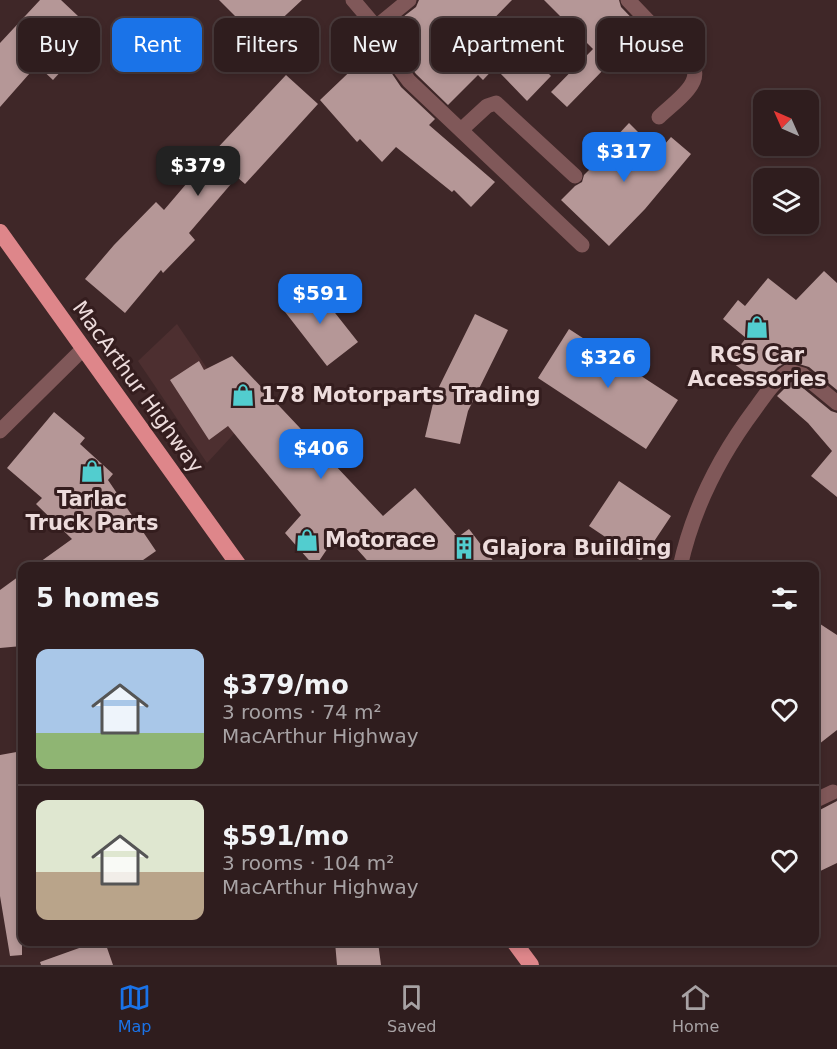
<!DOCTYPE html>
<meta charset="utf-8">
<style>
:root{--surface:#2f1d1e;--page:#372627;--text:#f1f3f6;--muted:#a7a2a4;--line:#4a3b3c;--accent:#1a73e8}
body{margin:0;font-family:"DejaVu Sans",sans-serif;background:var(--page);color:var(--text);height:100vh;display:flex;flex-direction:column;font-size:22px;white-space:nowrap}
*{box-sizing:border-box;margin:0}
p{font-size:20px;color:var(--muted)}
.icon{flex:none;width:33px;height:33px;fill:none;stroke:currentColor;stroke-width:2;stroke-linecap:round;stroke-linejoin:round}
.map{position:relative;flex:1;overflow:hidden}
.drawer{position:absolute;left:18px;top:562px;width:801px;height:384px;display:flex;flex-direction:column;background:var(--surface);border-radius:12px;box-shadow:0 3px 9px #0003,0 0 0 2px var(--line)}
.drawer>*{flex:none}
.top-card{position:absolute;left:18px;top:18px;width:801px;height:54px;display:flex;gap:12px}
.needle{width:39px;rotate:315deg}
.fabs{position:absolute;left:753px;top:90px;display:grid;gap:12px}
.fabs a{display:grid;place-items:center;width:66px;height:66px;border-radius:12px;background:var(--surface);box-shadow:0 3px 9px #0003,0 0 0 2px var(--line);font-size:30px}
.price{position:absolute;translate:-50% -51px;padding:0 14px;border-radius:12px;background:var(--accent);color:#fff;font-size:20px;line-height:39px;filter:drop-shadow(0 2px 3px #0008)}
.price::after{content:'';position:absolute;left:50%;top:36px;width:18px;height:14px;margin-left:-9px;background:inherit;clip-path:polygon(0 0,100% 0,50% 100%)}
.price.selected{background:#222;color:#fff}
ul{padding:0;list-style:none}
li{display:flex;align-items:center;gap:18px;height:150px;padding:0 18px}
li+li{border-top:2px solid var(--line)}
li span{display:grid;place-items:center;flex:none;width:168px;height:120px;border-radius:12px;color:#555}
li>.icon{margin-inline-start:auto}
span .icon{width:72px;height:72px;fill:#fffc;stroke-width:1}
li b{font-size:26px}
h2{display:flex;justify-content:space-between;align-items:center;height:72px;padding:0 18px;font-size:26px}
.tag{padding:0 21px;border-radius:12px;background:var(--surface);box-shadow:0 3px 9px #0003,0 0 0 2px var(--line);font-size:21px;line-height:54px}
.tag.selected{background:var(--accent);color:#fff}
.menu{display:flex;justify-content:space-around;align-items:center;height:84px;border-top:2px solid var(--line);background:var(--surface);font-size:16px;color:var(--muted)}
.menu a{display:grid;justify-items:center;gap:3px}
.menu .selected{color:var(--accent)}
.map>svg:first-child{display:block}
.built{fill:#4d2f30}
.building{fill:#b59797}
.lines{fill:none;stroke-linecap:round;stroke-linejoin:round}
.minor{stroke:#805859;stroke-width:15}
.trunk{stroke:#de868a;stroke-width:16}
.labels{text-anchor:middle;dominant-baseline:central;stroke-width:6;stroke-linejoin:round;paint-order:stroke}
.poi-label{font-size:21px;font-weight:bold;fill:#eddcdc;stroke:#341d1e;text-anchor:start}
.street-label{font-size:21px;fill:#eddcdc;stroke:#341d1e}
</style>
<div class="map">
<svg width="837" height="965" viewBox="0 0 837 965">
<rect width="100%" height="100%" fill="#3f2728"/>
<!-- built -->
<path class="built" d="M 177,324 L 244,423 L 207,463 L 138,361 Z"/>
<!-- building -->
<path class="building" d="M 40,0 L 61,0 L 96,33 L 53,80 L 37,65 L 0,107 L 0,43 Z
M 219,0 L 302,0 L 259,40 Z
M 419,0 L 512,0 L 474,39 L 498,64 L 483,80 L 478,75 L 448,105 L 416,74 L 399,52 L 393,39 L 408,24 L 403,17 L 416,7 Z
M 544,0 L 619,0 L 621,7 L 647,34 L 610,71 L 606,67 L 567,107 L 551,92 L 593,49 Z
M 524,49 L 551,76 L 527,101 L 500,73 Z
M 378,53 L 401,87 L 435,119 L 429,125 L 495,182 L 471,207 L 454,190 L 452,192 L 396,147 L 382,162 L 360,139 L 357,142 L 320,100 L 363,59 L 368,64 Z
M 286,75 L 318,104 L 245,184 L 237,177 L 189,233 L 195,240 L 163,273 L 161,270 L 125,313 L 85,279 L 114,245 L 156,202 L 164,210 L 210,156 Z
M 629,123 L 658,152 L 671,137 L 691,154 L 645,209 L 609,246 L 561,200 L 575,186 L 582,182 L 584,175 L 617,142 L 614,139 Z
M 824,271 L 837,283 L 837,390 L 809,367 L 792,362 L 787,362 L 778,367 L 761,384 L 729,360 L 746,338 L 723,319 L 738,300 L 745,306 L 768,278 L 796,300 Z
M 313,285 L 358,342 L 327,366 L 282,308 Z
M 475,314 L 508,330 L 468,411 L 460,444 L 425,437 L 435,395 Z
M 569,329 L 678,400 L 646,449 L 538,378 Z
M 232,356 L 383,516 L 415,488 L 458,537 L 469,529 L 498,567 L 373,567 L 340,530 L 315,567 L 285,533 L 301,515 L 228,426 L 209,440 L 170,380 L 199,361 L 204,370 Z
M 791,382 L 798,384 L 831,411 L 837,413 L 837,497 L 811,476 L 832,451 L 808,423 L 777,396 Z
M 54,412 L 85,438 L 80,444 L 113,474 L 108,480 L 156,551 L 133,567 L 33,567 L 72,539 L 36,504 L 42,498 L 7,468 Z
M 619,481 L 671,516 L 641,561 L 589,526 Z
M 22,574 L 22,646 L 0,648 L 0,590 Z
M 814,620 L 837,635 L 837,730 L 814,748 Z
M 22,751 L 22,955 L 10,956 L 0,896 L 0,755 Z
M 837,801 L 837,863 L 814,874 L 814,813 Z
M 96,942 L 105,942 L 113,965 L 41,965 L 40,962 Z
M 335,942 L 378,942 L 381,965 L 337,965 Z"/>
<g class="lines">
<!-- minor -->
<path class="minor" d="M 353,0 L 376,27 L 391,57 L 409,81 L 582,245
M 628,0 L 694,69 C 700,86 671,105 659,117
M 376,27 L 409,0
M 461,130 L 487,106 L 496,103 L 575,176
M 0,431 L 83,349
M 680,567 C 693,508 719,457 755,409 C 765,395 774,381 789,371 L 803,375 L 837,403
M 814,801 L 833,792"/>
<!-- trunk -->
<path class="trunk" d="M 0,232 L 240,567
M 514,942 L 531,965"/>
</g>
<!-- icons -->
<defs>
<g id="shop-bare" transform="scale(1.8)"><path d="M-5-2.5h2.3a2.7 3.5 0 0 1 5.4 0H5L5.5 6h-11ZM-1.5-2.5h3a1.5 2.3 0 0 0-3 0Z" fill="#52cdcf" stroke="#341d1e" stroke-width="2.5" paint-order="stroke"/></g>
<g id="building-bare" transform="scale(1.8)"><path d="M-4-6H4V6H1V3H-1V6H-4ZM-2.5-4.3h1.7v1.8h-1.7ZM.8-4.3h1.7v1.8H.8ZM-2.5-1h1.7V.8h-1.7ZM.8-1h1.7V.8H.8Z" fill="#52cdcf" stroke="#341d1e" stroke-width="2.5" paint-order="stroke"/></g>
</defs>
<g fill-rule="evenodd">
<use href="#shop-bare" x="757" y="327"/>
<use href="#shop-bare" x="243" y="395"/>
<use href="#shop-bare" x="92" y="471"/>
<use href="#shop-bare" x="307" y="540"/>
<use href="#building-bare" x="464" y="548"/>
</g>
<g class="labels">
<!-- poi labels -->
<g class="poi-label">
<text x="757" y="355" text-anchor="middle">RCS Car<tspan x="757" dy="24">Accessories</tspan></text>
<text x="261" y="395">178 Motorparts Trading</text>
<text x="92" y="499" text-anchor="middle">Tarlac<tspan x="92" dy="24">Truck Parts</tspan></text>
<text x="325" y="540">Motorace</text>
<text x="482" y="548">Glajora Building</text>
</g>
<!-- street labels -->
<g class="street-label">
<text transform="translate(138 387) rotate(54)">MacArthur Highway</text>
</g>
</g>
</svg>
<div class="fabs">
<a><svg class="needle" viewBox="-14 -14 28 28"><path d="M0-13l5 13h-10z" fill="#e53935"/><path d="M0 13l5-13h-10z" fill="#a7a2a4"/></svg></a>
<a><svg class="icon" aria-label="layers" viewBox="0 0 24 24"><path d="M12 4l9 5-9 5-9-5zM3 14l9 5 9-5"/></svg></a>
</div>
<b class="price" style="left:624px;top:183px">$317</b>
<b class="price selected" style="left:198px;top:197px">$379</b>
<b class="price" style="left:320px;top:325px">$591</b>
<b class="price" style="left:608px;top:389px">$326</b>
<b class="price" style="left:321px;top:480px">$406</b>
<div class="top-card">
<a class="tag">Buy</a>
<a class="tag selected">Rent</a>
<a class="tag">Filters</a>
<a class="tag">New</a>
<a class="tag">Apartment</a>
<a class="tag">House</a>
</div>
<section class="drawer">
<h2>5 homes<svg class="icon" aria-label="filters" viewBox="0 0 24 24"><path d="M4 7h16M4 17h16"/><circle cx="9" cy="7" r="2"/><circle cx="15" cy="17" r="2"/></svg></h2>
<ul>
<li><span style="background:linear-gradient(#a9c7e8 70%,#8fb573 0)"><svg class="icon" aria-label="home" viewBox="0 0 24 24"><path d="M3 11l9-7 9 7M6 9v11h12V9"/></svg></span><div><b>$379/mo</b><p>3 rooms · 74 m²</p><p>MacArthur Highway</p></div><svg class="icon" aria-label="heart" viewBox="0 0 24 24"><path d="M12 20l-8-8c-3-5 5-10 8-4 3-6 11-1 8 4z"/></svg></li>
<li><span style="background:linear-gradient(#dfe7d0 60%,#b9a48a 0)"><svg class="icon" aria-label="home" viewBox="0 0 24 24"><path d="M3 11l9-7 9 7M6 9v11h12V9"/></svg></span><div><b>$591/mo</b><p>3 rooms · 104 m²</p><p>MacArthur Highway</p></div><svg class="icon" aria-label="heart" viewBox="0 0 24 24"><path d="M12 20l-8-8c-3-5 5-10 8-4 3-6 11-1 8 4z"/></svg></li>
</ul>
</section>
</div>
<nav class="menu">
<a class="selected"><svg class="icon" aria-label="map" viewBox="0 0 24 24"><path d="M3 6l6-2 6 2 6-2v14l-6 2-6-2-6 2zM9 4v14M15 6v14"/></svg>Map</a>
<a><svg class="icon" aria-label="saved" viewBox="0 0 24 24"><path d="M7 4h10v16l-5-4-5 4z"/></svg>Saved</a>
<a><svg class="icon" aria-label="home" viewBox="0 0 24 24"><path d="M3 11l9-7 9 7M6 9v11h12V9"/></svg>Home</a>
</nav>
